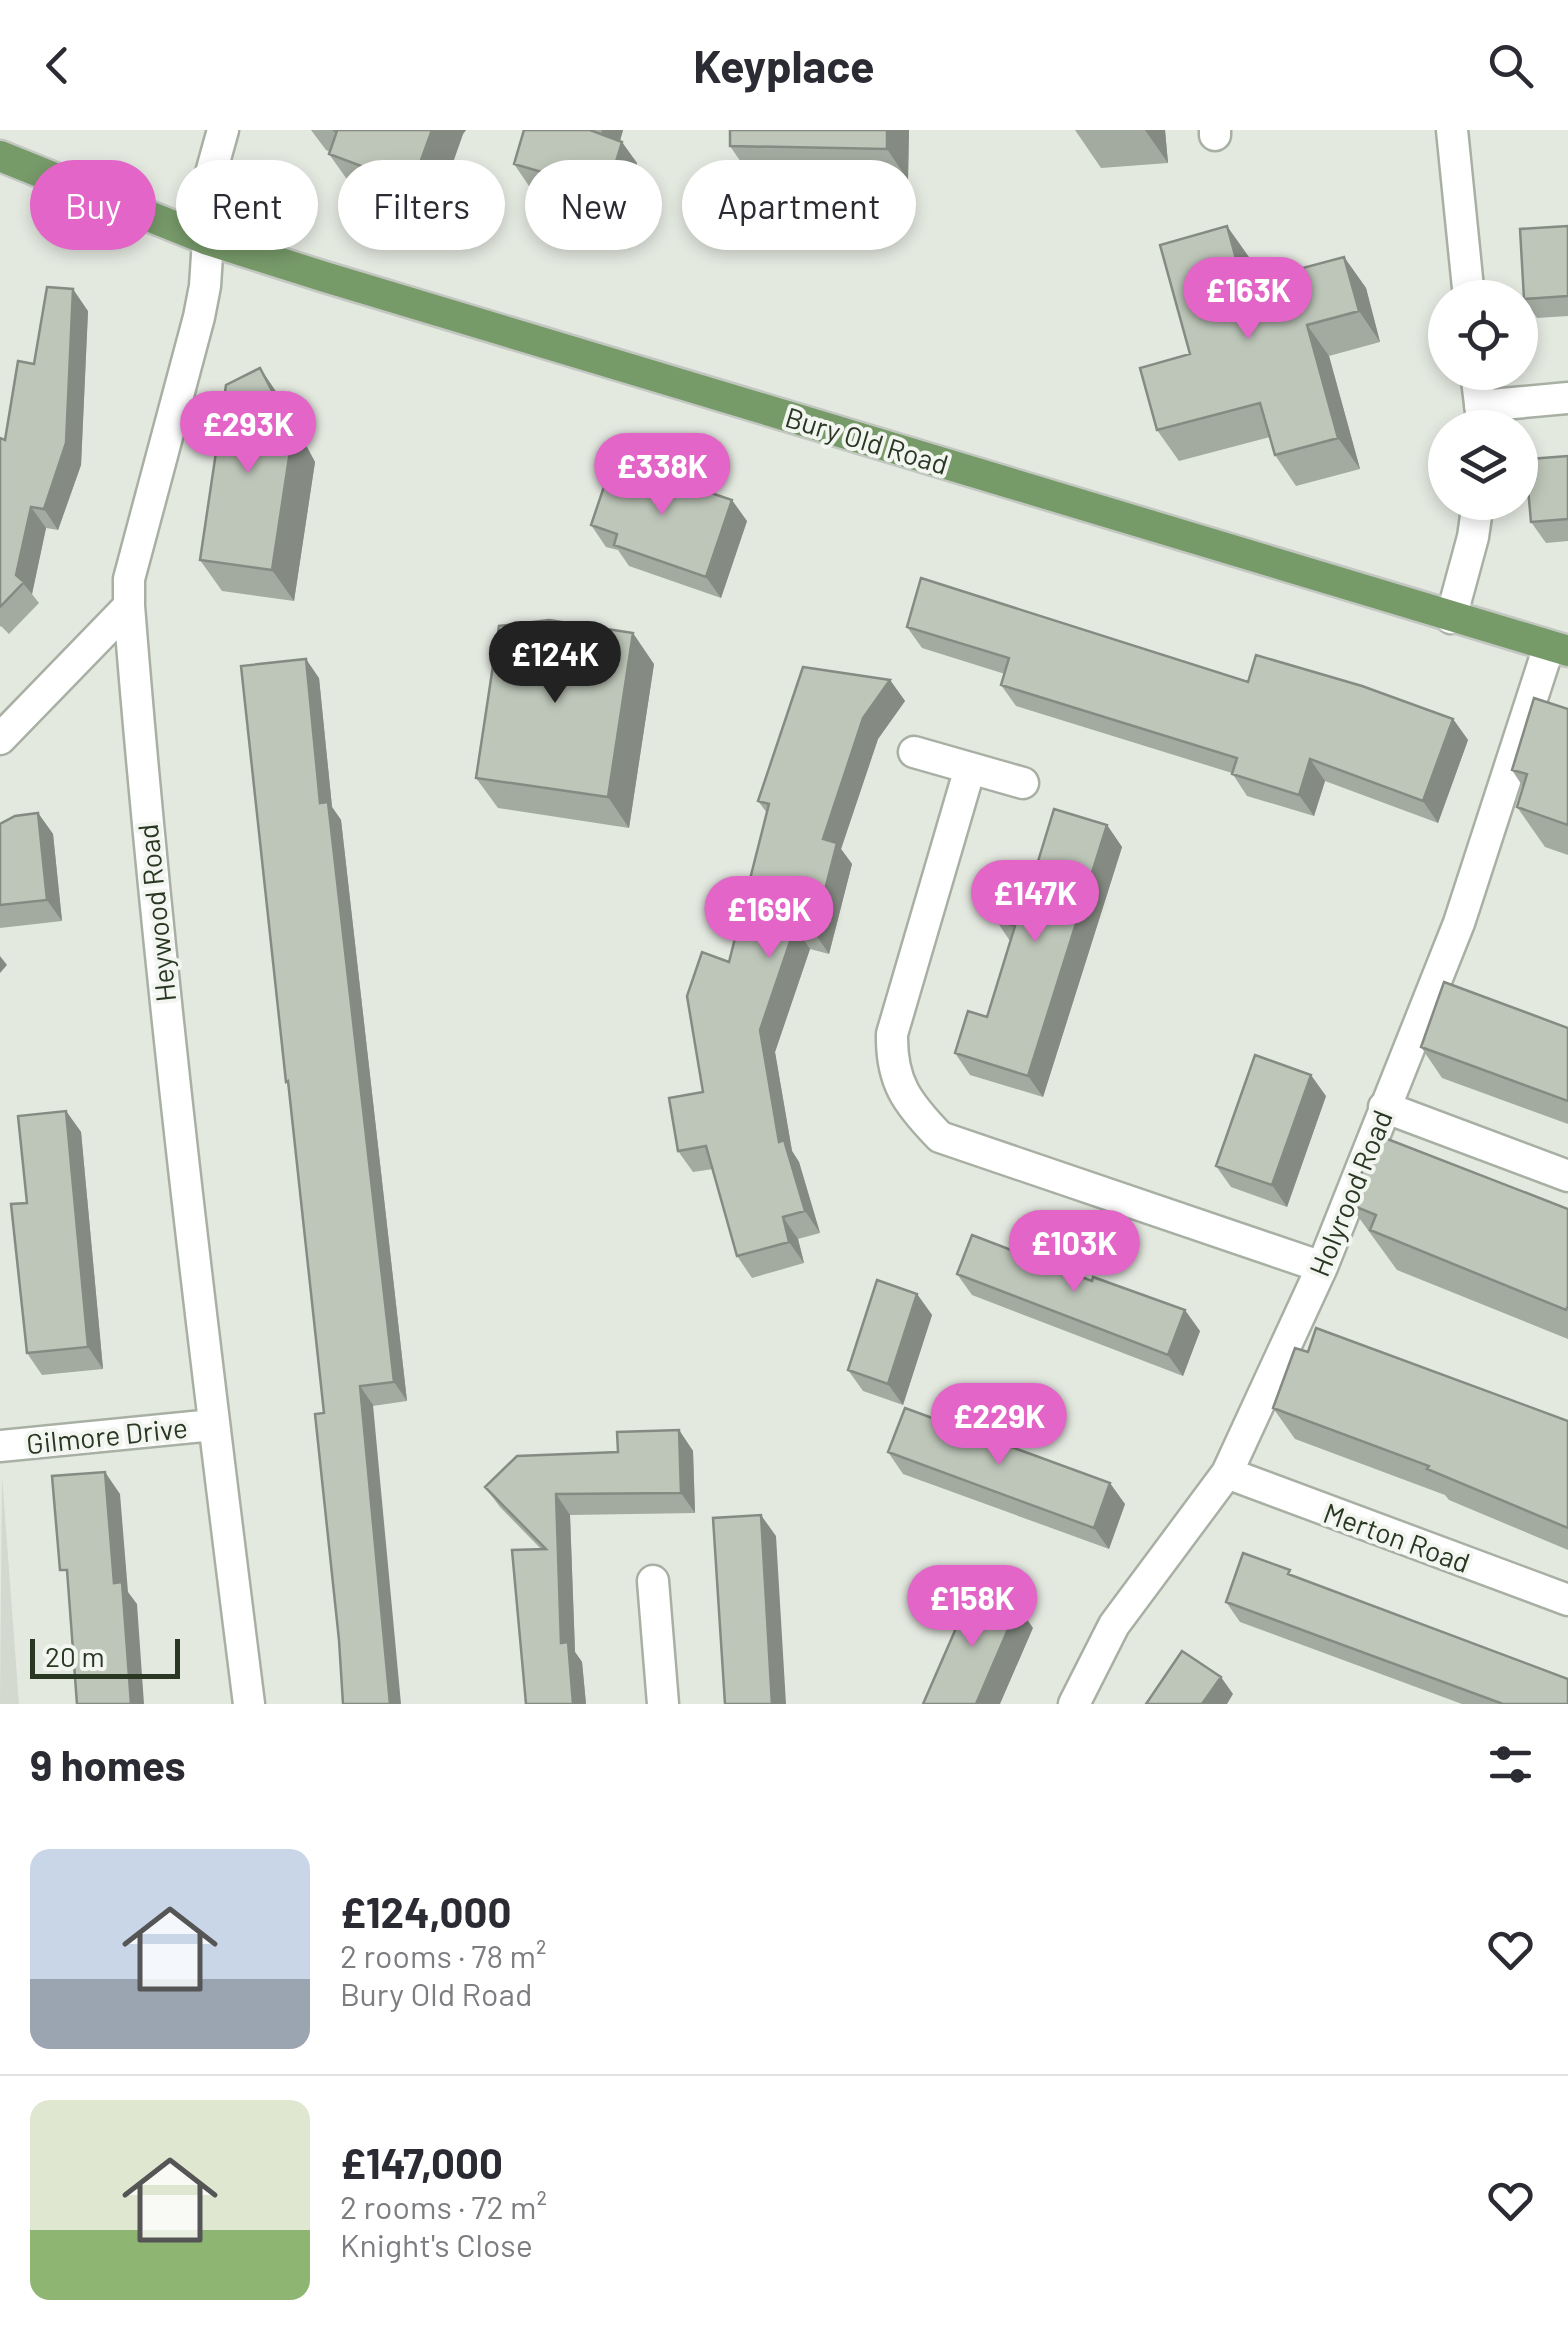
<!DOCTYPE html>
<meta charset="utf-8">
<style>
:root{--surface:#fff;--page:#f7f7f7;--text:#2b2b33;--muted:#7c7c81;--line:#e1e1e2;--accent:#e265c7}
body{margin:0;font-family:Barlow,sans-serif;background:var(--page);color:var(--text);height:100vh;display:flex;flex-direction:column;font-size:38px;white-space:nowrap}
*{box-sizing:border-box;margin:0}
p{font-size:32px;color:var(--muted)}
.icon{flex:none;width:55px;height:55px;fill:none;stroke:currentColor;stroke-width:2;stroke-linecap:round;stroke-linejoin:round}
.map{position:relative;height:1574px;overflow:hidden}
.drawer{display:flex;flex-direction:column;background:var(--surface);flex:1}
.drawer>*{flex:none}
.guide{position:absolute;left:30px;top:30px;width:1000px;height:90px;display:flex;gap:20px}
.tools{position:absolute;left:1428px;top:150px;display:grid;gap:20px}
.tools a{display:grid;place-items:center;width:110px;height:110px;border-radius:50%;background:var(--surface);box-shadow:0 5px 15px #0003;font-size:50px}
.scale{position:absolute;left:30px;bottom:25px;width:150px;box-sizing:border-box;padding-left:10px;border:5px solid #293723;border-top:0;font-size:28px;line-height:35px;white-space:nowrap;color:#293723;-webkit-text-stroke:8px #f3f6f0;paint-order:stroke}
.price{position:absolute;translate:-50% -85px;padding:0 22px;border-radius:35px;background:var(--accent);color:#fff;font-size:32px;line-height:65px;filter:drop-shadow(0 2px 5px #0008)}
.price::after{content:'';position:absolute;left:50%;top:60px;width:30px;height:22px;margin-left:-15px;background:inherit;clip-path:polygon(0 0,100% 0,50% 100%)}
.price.current{background:#222;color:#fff}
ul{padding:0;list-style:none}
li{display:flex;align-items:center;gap:30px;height:250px;padding:0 30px}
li+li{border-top:2px solid var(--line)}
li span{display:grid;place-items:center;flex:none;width:280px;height:200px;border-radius:20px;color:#555}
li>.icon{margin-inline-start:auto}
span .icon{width:120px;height:120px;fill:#fffc;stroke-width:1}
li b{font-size:42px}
h2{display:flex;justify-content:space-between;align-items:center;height:120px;padding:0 30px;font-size:42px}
.pill{padding:0 35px;border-radius:45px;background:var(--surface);box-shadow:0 5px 15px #0003;font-size:35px;line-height:90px}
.pill.current{background:var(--accent);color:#fff}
header{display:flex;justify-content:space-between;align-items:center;height:130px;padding:0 30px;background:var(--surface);font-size:45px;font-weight:700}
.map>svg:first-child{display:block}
.built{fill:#d3d9ce}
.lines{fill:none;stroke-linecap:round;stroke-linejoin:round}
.minor-casing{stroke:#a8b0a4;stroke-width:35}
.primary-casing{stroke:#c3c7c1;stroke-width:35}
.minor{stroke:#fff;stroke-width:30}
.primary{stroke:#779a69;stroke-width:30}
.wall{fill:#a3aa9f}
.shaded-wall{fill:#858b82}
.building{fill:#bec6b9;stroke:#858b82;stroke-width:2.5}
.labels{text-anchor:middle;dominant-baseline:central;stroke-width:8;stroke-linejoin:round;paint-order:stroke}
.street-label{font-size:28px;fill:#293723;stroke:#f3f6f0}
</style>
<header><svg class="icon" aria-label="back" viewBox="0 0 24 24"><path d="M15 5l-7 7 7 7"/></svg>Keyplace<svg class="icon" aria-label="search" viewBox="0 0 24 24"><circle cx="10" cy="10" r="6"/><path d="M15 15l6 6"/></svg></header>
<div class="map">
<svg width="1568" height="1574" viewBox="0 0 1568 1574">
<rect width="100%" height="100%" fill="#e4e9e0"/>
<!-- built -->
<path class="built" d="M 2,1346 L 19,1574 L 0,1574 Z"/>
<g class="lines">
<!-- minor casing -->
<g class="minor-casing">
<path id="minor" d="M 223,0 L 206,61 L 208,110 L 205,156 L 199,187 L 129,449 L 129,476 C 158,843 203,1209 249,1574
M 1215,0 L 1215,5
M 1452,0 L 1469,168
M 1476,242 L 1483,298
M 1480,276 L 1568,268
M 1451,488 L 1473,407 L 1478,372
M 0,609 L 129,476
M 914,622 L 1023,653
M 970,638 L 892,904 C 891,952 907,973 940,1007 L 1322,1137
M 1384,977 L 1568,1046
M 0,1316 L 213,1295
M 1227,1343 L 1568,1470
M 653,1451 L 663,1574
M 1074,1574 L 1114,1495 L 1227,1343 L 1322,1137 L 1459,793 L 1549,516"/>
</g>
<!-- primary casing -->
<g class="primary-casing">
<path id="primary" d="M 0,26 L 208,110 L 325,147 L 1568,521"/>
</g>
<!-- minor -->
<use href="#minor" class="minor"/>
<!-- primary -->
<use href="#primary" class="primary"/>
</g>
<!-- wall -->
<path class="wall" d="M 311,0 L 466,0 L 463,4 L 434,86 L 351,55 L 329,24 L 330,22 L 326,20 Z
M 524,0 L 623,0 L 620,11 L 637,33 L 622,82 L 529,56 L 514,34 Z
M 730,0 L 909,0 L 908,50 L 751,47 L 730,16 Z
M 1075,0 L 1165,0 L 1168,33 L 1101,38 Z
M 1568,96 L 1568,186 L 1537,188 L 1524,169 Z
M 1249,127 L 1255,151 L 1344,127 L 1366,158 L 1380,212 L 1329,226 L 1360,339 L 1296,356 L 1275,325 L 1270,307 L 1179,331 L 1157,300 L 1190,224 Z
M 88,181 L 81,335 L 58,400 L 46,398 L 32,464 L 39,473 L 9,504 L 1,496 L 0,497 L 0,310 L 5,310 L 34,234 Z
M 260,238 L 281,269 L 315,332 L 294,471 L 222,461 L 200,430 Z
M 1568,326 L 1568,411 L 1546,413 L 1531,392 L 1530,336 Z
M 747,391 L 721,468 L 629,436 L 618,420 L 606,417 L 591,395 Z
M 907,497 L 1248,552 L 1453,589 L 1468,610 L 1438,693 L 1325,651 L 1314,686 L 1247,666 L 1232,643 L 1016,576 L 1001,555 L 1005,544 L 922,518 Z
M 654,534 L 629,698 L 498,678 L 476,648 Z
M 319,548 L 332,677 L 341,690 L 407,1271 L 324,1283 L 289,956 L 286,952 Z
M 890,550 L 905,571 L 878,609 L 841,719 L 852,734 L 829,824 L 810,819 L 775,922 L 792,1021 L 799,1032 L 820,1103 L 798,1109 L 804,1133 L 752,1148 L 737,1126 L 713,1039 L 693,1042 L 678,1021 L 703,962 L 729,832 L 767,683 L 758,671 Z
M 1568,579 L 1568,725 L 1545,717 L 1517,677 L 1523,657 L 1512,640 Z
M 38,683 L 53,704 L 62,791 L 0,798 L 0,694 Z
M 1107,695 L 1122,717 L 1043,967 L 970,945 L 955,923 L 987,887 L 1010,811 L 996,790 L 1032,751 Z
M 1568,898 L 1568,994 L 1442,948 L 1421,917 Z
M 1326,966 L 1287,1077 L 1231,1057 L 1216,1036 Z
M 66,981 L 81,1002 L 103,1239 L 42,1245 L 27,1223 Z
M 1349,1074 L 1568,1079 L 1568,1209 L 1397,1140 Z
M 957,1144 L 1200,1201 L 1183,1246 L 972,1165 Z
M 917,1164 L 932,1185 L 903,1275 L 863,1261 L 848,1240 Z
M 1308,1222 L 1568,1291 L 1568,1420 L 1449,1370 L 1445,1365 L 1295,1309 L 1273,1278 Z
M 679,1300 L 693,1321 L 695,1383 L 570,1385 L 575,1522 L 582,1532 L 586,1574 L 541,1419 L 500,1377 L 485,1357 L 618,1322 Z
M 888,1322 L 1125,1374 L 1109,1419 L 903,1344 Z
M 1293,1445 L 1568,1574 L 1462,1574 L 1240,1492 L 1226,1472 Z"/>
<!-- shaded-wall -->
<path class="shaded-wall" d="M 432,0 L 466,0 L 463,4 L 434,86 L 412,55 Z
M 602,0 L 623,0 L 616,25 L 601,4 Z
M 887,0 L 909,0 L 908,50 L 887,19 Z
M 1145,0 L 1165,0 L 1168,33 Z
M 622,12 L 637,33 L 622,82 L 607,61 Z
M 1227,96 L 1249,127 L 1265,185 L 1243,154 Z
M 1344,127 L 1366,158 L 1380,212 L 1359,181 Z
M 73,159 L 88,181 L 81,335 L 58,400 L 44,379 Z
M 1307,195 L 1329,226 L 1360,339 L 1338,308 Z
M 260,238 L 281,269 L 315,332 L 294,471 L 272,440 Z
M 732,370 L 747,391 L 721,468 L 706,447 Z
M 31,377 L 46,398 L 32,464 L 16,445 Z
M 633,503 L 654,534 L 629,698 L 608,667 Z
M 306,529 L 319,548 L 332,677 L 341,690 L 407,1271 L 394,1252 L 320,673 Z
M 890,550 L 905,571 L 878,609 L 841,719 L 852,734 L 829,824 L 814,802 L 823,709 L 863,588 Z
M 1453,589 L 1468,610 L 1438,693 L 1423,671 Z
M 1310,629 L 1325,651 L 1314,686 L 1299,665 Z
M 38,683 L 53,704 L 62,791 L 47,770 Z
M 1107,695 L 1122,717 L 1043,967 L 1028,946 Z
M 795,797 L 810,819 L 775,922 L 792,1021 L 799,1032 L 820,1103 L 805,1081 L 779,1012 L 760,900 Z
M 0,826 L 7,835 L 0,843 Z
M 1311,945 L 1326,966 L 1287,1077 L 1272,1055 Z
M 66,981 L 81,1002 L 103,1239 L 88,1217 Z
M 783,1087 L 798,1109 L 804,1133 L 789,1112 Z
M 917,1164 L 932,1185 L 903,1275 L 888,1254 Z
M 1185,1180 L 1200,1201 L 1183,1246 L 1168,1225 Z
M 360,1256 L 373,1275 L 401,1574 L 390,1574 Z
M 679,1300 L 693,1321 L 695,1383 L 681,1363 Z
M 105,1342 L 120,1364 L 128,1462 L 137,1474 L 144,1574 L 131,1574 L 114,1453 Z
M 1110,1353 L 1125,1374 L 1109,1419 L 1094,1398 Z
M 556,1364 L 570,1385 L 575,1522 L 582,1532 L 586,1574 L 573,1574 L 561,1513 Z
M 761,1385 L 776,1406 L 786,1574 L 772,1574 Z
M 1018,1476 L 1033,1498 L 1000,1574 L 976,1574 Z
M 1221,1547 L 1233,1564 L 1227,1574 L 1202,1574 Z"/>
<!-- building -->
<path class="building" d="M 333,0 L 432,0 L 412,55 L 329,24 L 337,1 Z
M 524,0 L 590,0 L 622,12 L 607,61 L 514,34 Z
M 730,0 L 887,0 L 887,19 L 730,16 Z
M 1227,96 L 1243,154 L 1344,127 L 1359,181 L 1307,195 L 1338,308 L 1275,325 L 1260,273 L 1157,300 L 1140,238 L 1190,224 L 1160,115 Z
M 1568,96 L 1568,166 L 1524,169 L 1520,99 Z
M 47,157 L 73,159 L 66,313 L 44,379 L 31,377 L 16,445 L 24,452 L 0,477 L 0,308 L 5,310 L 18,231 L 34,234 Z
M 260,238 L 293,301 L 272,440 L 200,430 L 226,255 Z
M 1568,326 L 1568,389 L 1531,392 L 1526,336 L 1530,336 L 1530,329 Z
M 613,330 L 732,370 L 706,447 L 614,415 L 617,404 L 591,395 Z
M 921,448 L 1248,552 L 1256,525 L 1362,556 L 1453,589 L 1423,671 L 1310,629 L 1299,665 L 1232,644 L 1237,628 L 1001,555 L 1009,528 L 907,497 Z
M 549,490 L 633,503 L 608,667 L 476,648 L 499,496 Z
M 306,529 L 320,673 L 328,672 L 394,1252 L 360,1256 L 390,1574 L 343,1574 L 339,1510 L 315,1284 L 324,1283 L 288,951 L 286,952 L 241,536 Z
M 803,537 L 890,550 L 863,588 L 823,709 L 837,713 L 814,802 L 795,797 L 760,900 L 779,1012 L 784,1010 L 805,1081 L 783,1087 L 789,1112 L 737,1126 L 706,1016 L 678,1021 L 669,968 L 703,962 L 687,866 L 702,822 L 729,832 L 769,674 L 758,671 Z
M 1534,568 L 1568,579 L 1568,695 L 1517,677 L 1527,644 L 1512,640 Z
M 1054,679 L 1107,695 L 1028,946 L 955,923 L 968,881 L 987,887 L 1015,796 L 996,790 L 1010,743 L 1032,751 Z
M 38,683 L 47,770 L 0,775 L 0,694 L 15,686 Z
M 1444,852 L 1568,898 L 1568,971 L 1421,917 Z
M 1255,925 L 1311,945 L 1272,1055 L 1216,1036 Z
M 66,981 L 88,1217 L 27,1223 L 11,1074 L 27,1073 L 18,986 Z
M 1377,1005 L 1568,1079 L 1568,1176 L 1566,1180 L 1370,1100 L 1376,1085 L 1349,1074 Z
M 972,1105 L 1092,1151 L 1093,1147 L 1185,1180 L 1168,1225 L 957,1144 Z
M 877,1150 L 917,1164 L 888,1254 L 848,1240 Z
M 1316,1198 L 1568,1291 L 1568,1398 L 1427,1339 L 1429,1336 L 1273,1278 L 1295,1218 L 1308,1222 Z
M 905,1278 L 1110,1353 L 1094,1398 L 888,1322 Z
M 679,1300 L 681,1363 L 556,1364 L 561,1513 L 568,1512 L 573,1574 L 526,1574 L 512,1420 L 546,1419 L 485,1357 L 517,1326 L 618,1322 L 617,1302 Z
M 105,1342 L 114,1453 L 122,1452 L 131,1574 L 77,1574 L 67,1440 L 60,1440 L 52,1346 Z
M 761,1385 L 772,1574 L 725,1574 L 713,1388 Z
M 1243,1423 L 1290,1440 L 1288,1444 L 1568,1549 L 1568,1574 L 1503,1574 L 1226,1472 Z
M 974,1457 L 1018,1476 L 976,1574 L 923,1574 Z
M 1182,1521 L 1221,1547 L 1202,1574 L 1146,1574 Z"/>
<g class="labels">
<!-- street labels -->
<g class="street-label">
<text transform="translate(867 310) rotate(17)">Bury Old Road</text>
<text transform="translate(156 783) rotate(-96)">Heywood Road</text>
<text transform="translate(1350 1063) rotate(-68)">Holyrood Road</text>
<text transform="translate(107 1305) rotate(-6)">Gilmore Drive</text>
<text transform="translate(1397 1407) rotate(20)">Merton Road</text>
</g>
</g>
</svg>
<div class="tools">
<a><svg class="icon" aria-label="locate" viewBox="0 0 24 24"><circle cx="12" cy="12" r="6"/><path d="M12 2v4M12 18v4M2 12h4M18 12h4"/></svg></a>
<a><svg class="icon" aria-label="layers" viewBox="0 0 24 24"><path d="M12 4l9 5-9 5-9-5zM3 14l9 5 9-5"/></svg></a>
</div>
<div class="scale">20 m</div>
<b class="price" style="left:1248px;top:212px">£163K</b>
<b class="price" style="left:248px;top:346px">£293K</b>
<b class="price" style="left:662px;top:388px">£338K</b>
<b class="price current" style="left:555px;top:576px">£124K</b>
<b class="price" style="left:1035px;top:815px">£147K</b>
<b class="price" style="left:769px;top:831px">£169K</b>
<b class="price" style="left:1074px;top:1165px">£103K</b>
<b class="price" style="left:999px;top:1338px">£229K</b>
<b class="price" style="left:972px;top:1520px">£158K</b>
<div class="guide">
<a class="pill current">Buy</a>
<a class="pill">Rent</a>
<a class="pill">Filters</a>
<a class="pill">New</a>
<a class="pill">Apartment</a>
</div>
</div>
<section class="drawer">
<h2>9 homes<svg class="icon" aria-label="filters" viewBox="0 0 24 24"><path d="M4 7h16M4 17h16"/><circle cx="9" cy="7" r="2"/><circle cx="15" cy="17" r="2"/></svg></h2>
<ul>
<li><span style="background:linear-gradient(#c9d6e8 65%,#9aa5b1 0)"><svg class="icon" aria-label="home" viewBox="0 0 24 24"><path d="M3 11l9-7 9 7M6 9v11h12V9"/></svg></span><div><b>£124,000</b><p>2 rooms · 78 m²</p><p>Bury Old Road</p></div><svg class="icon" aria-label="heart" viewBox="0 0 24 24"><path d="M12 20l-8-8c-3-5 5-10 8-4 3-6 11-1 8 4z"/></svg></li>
<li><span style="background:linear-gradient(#dfe7d0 65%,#8fb573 0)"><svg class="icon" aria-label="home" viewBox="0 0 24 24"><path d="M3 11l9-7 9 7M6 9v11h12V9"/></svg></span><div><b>£147,000</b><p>2 rooms · 72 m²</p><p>Knight's Close</p></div><svg class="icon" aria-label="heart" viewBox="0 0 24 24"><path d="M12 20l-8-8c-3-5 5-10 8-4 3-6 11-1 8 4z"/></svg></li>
</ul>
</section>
